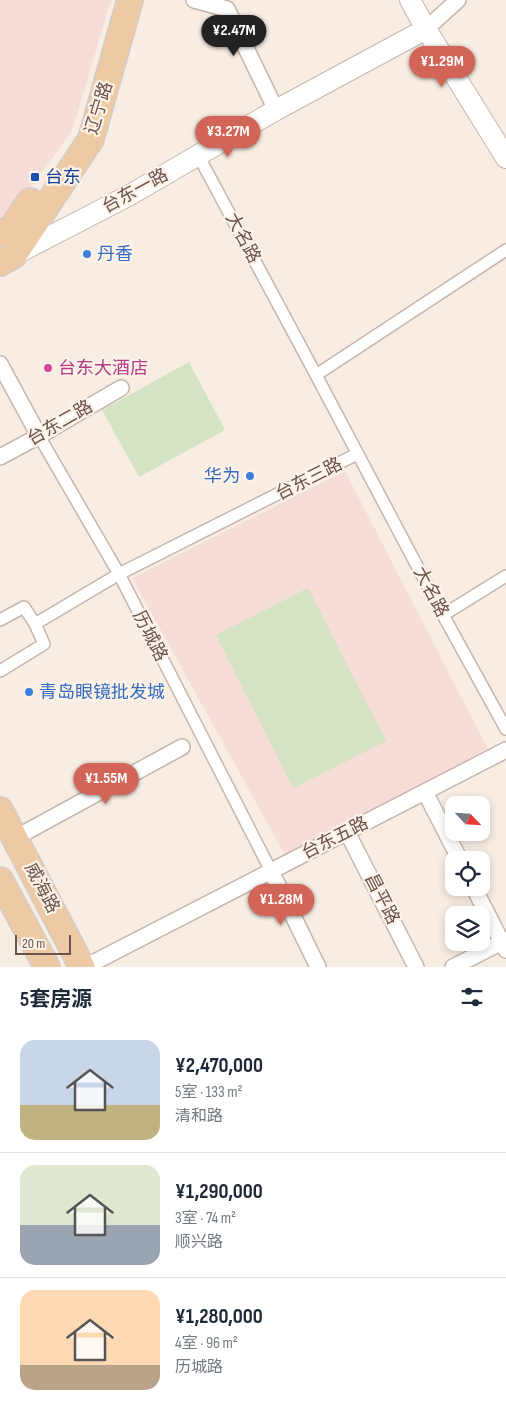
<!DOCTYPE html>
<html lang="zh">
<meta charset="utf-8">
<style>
:root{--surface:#fff;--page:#f2f2f3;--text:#1f2937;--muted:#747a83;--line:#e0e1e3;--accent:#d26558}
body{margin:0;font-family:"Sofia Sans Condensed","Noto Sans SC",sans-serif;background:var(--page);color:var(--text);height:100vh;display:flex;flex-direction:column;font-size:19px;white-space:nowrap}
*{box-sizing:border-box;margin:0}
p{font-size:16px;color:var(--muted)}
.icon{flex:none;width:28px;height:28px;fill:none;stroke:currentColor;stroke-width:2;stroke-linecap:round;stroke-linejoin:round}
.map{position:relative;height:967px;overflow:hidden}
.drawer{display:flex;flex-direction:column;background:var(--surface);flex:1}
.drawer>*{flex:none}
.needle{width:32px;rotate:115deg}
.buttons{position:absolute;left:445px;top:796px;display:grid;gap:10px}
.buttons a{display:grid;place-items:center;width:45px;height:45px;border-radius:10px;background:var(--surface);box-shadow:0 2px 8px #0003;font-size:25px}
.scale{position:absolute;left:15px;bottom:12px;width:56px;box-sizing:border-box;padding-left:5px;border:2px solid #6c544d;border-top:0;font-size:14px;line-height:18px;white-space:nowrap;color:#6c544d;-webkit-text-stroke:4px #fcf2e8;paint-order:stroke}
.price{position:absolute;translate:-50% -42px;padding:0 11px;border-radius:18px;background:var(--accent);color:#fff;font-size:16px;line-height:32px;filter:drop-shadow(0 1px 2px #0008)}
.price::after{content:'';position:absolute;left:50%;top:30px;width:15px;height:11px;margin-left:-8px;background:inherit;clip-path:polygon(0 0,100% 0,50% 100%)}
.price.current{background:#222;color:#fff}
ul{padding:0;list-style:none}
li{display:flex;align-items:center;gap:15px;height:125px;padding:0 20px}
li+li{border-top:1px solid var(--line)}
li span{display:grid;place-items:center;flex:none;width:140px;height:100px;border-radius:15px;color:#555}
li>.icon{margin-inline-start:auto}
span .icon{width:60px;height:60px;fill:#fffc;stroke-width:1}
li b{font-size:21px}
h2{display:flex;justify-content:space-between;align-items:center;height:60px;padding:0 20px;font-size:21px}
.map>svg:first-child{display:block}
.commercial{fill:#f7ddd8}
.green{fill:#d4e3c4}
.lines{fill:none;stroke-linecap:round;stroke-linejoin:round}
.pedestrian-casing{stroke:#c7b5ac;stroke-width:14}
.minor-casing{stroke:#c7b5ac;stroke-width:18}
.tertiary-casing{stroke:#c7b5ac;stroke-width:22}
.primary-casing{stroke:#d3ccca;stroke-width:28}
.pedestrian{stroke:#fff;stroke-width:11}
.minor{stroke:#fff;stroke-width:15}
.tertiary{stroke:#fff;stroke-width:20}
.primary{stroke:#eecaa4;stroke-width:25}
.transit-dot{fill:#1a4fb4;stroke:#fcf2e8;stroke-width:2}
.shop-dot{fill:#3f7fe0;stroke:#fcf2e8;stroke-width:2}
.hotel-dot{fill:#d1479c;stroke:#fcf2e8;stroke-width:2}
.labels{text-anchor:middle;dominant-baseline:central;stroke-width:4.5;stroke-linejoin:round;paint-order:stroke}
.street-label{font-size:18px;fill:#6c544d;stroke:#fcf2e8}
.transit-label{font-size:18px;fill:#164399;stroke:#fcf2e8;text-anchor:start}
.shop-label{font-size:18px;fill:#366cbe;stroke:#fcf2e8;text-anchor:start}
.hotel-label{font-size:18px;fill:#b23c85;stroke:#fcf2e8;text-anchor:start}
</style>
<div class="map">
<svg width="506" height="967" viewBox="0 0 506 967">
<rect width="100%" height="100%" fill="#f8ede3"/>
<!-- commercial -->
<path class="commercial" d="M 0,0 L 111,0 L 72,131 L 6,220 L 0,223 Z
M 345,471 L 488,749 L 285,855 L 132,578 Z"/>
<!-- green -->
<path class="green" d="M 189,362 L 225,430 L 139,477 L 102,410 Z
M 308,588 L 386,741 L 293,788 L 216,635 Z"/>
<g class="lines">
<!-- pedestrian casing -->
<g class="pedestrian-casing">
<path id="pedestrian" d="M 198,155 L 316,375
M 506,250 L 316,375 L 443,615 L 506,729
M 39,436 L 119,574 L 271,871
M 443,615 L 506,576
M 0,620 L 24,607 L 35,624 L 44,644 L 0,671
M 35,624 L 119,574 L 357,454"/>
</g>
<!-- minor casing -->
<g class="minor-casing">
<path id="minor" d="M 194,0 L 227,9 L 276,110
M 426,29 L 458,0
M 0,364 L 39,436
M 0,457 L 39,436 L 121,388
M 425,792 L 460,860
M 347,832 L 416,967
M 15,838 L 182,747
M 271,871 L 318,967
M 474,888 L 506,950
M 85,967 L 506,750
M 453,967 L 506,940"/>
</g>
<!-- tertiary casing -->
<g class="tertiary-casing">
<path id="tertiary" d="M 410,0 L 426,29 L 506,158
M 14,255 L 128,196 L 276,110 L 426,29"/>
</g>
<!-- primary casing -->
<g class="primary-casing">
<path id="primary" d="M 0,234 L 12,228 L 30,201
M 0,263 L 14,255 L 91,139 L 130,0
M 0,810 L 82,967
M 0,880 L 47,967"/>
</g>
<!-- pedestrian -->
<use href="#pedestrian" class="pedestrian"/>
<!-- minor -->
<use href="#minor" class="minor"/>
<!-- tertiary -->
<use href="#tertiary" class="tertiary"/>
<!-- primary -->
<use href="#primary" class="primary"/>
</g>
<!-- markers -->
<rect class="transit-dot" x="30" y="172" width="10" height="10" rx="2.5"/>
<g class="shop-dot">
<circle cx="87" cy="254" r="5"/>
<circle cx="250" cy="476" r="5"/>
<circle cx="29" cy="692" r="5"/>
</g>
<circle class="hotel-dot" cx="48" cy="368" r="5"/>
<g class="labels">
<!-- street labels -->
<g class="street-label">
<text transform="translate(99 108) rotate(-73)">辽宁路</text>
<text transform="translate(135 191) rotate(-29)">台东一路</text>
<text transform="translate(243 238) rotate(62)">大名路</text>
<text transform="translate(60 423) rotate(-30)">台东二路</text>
<text transform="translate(309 479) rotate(-27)">台东三路</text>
<text transform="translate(431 592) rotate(62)">大名路</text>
<text transform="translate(150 636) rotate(63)">历城路</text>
<text transform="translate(335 838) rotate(-27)">台东五路</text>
<text transform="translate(42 888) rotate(62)">威海路</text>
<text transform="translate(382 899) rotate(63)">昌平路</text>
</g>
<!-- transit labels -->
<g class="transit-label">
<text x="45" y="177">台东</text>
</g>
<!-- shop labels -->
<g class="shop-label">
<text x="97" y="254">丹香</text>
<text x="240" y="476" text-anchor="end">华为</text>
<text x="39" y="692">青岛眼镜批发城</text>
</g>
<!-- hotel labels -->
<g class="hotel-label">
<text x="58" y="368">台东大酒店</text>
</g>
</g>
</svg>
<div class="buttons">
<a><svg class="needle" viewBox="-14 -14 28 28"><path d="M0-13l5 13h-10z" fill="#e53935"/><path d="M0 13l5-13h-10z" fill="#747a83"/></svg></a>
<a><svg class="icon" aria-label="locate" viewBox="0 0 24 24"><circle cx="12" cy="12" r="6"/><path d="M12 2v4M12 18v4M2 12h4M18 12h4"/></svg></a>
<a><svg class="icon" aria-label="layers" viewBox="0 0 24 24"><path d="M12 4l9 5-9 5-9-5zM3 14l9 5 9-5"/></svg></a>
</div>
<div class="scale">20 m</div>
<b class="price current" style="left:234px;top:57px">¥2.47M</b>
<b class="price" style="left:442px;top:88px">¥1.29M</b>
<b class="price" style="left:228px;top:158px">¥3.27M</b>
<b class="price" style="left:106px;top:805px">¥1.55M</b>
<b class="price" style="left:281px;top:926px">¥1.28M</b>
</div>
<section class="drawer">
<h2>5套房源<svg class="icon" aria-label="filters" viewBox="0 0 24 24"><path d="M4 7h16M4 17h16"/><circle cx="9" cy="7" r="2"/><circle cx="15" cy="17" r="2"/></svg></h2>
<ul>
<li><span style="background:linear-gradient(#c9d6e8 65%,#c2b280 0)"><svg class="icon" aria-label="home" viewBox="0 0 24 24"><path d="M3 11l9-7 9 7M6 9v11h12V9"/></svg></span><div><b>¥2,470,000</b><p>5室 · 133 m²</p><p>清和路</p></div></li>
<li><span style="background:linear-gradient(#dfe7d0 60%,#9aa5b1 0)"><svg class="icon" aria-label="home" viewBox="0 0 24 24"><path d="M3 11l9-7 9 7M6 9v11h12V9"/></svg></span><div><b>¥1,290,000</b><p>3室 · 74 m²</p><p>顺兴路</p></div></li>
<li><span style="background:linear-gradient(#ffd9b3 75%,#b9a48a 0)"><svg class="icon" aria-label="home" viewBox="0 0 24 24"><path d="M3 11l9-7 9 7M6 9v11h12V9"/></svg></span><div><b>¥1,280,000</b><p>4室 · 96 m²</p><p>历城路</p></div></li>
</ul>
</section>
